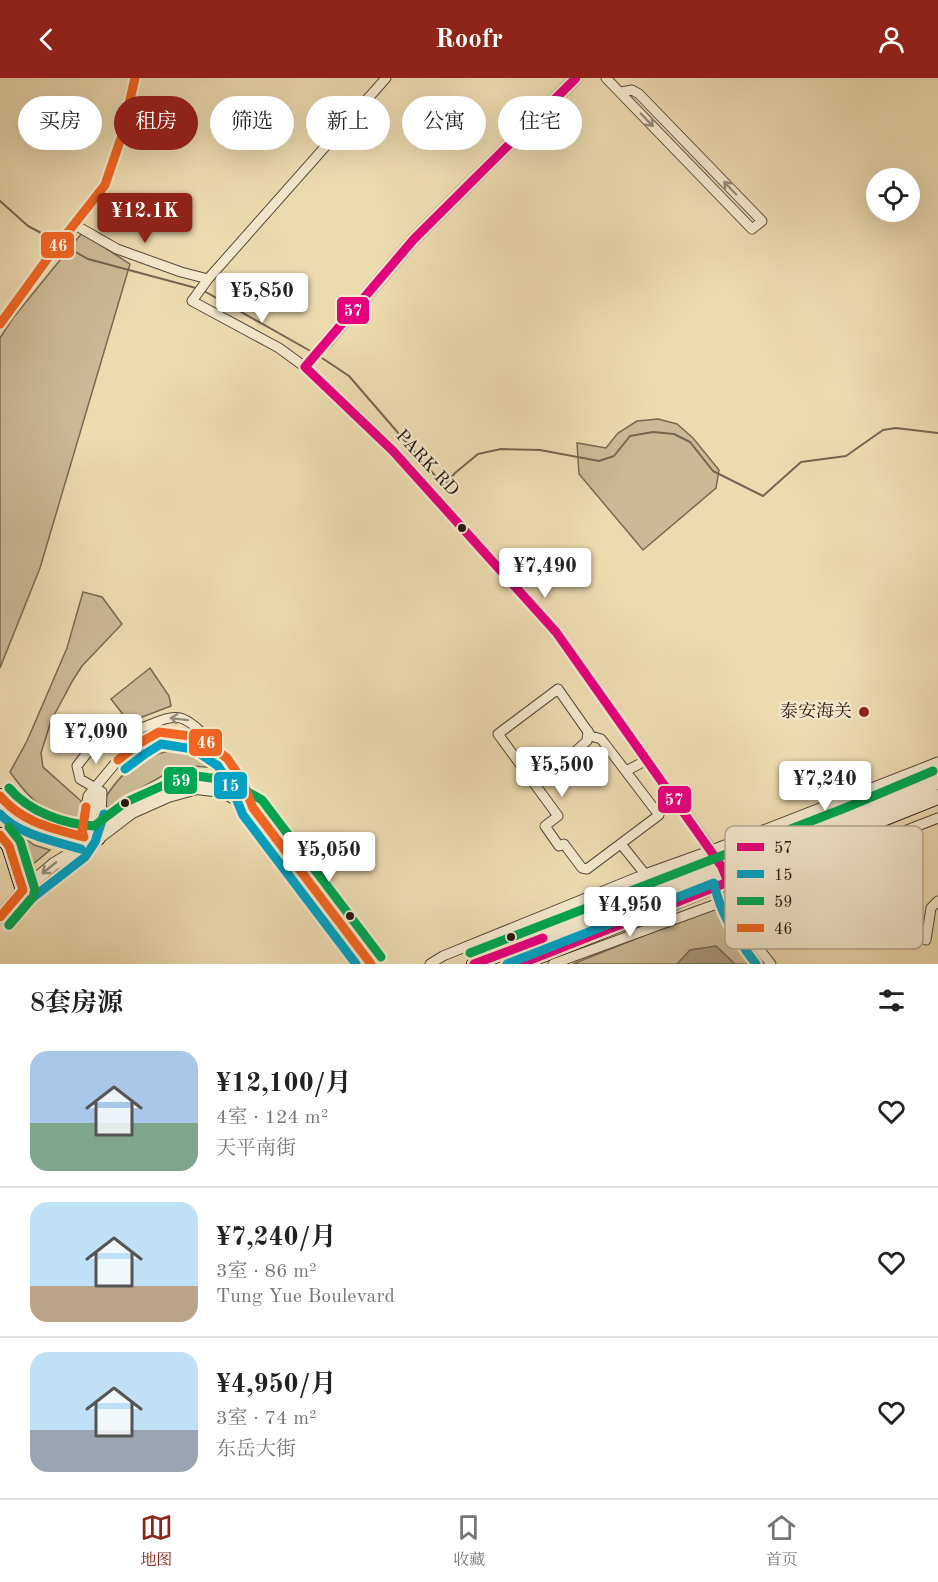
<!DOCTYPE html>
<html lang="zh">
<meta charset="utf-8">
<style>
:root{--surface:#fff;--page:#f2f2f2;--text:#222;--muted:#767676;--line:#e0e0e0;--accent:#8f2418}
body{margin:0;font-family:"Old Standard TT","Noto Serif SC",serif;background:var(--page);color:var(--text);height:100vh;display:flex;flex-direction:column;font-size:22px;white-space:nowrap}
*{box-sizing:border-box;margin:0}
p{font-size:20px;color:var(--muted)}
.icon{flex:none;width:33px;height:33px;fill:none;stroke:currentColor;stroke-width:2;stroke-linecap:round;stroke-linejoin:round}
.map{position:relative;height:886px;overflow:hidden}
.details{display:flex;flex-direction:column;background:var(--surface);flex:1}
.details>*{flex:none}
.guide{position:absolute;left:18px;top:18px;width:600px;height:54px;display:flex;gap:12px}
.controls{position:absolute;left:866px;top:90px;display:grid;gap:12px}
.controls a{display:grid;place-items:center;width:54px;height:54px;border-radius:50%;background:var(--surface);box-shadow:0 6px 24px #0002;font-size:30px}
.price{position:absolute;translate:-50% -51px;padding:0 14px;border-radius:6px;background:#fff;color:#222;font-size:20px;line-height:39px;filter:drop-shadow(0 2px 3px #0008)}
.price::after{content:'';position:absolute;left:50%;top:36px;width:18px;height:14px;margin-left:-9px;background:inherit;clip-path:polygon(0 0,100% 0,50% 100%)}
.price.selected{background:var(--accent);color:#fff}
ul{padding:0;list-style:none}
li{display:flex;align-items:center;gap:18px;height:150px;padding:0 30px}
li+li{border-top:2px solid var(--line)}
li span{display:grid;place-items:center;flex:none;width:168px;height:120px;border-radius:18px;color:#555}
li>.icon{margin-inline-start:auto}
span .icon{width:72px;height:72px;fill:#fffc;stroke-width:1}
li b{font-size:26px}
h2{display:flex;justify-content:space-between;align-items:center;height:72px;padding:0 30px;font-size:26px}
.tag{padding:0 21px;border-radius:27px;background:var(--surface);box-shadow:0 6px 24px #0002;font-size:21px;line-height:54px}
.tag.selected{background:var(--accent);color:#fff}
header{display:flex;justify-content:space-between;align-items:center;height:78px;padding:0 30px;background:var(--accent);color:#fff;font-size:27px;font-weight:700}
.tab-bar{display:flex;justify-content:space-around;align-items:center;height:84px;border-top:2px solid var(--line);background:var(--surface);font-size:16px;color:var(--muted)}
.tab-bar a{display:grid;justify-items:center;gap:3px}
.tab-bar .selected{color:var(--accent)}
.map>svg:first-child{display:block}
.green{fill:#cbba95;stroke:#786a53;stroke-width:1.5}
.water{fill:#a9997a;stroke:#746650;stroke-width:1.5}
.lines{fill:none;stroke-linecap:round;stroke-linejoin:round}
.stream{stroke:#746650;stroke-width:2}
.minor-casing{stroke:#564a39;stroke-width:11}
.tertiary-casing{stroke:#564a39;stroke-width:14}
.secondary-casing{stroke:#241911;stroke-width:16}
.minor{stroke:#f3e8cc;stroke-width:9}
.tertiary{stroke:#f3e8cc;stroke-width:12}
.secondary{stroke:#f3e8cc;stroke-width:14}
.bus-1-casing{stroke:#f3e8cc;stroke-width:14}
.bus-2-casing{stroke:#f3e8cc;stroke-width:14}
.bus-3-casing{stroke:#f3e8cc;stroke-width:14}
.bus-4-casing{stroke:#f3e8cc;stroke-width:14}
.bus-1{stroke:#e5007d;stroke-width:9}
.bus-2{stroke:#02a2c5;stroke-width:9}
.bus-3{stroke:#00a651;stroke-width:9}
.bus-4{stroke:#f26522;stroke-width:9}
.oneway{stroke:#968b78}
.bus-dot{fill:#241911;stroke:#f3e8cc;stroke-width:2}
.poi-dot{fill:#8f2418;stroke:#f3e8cc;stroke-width:2}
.labels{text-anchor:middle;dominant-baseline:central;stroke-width:4.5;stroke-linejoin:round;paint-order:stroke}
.street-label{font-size:18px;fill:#241911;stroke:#f3e8cc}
.poi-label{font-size:18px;fill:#241911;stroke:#f3e8cc;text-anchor:end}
.key{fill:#f3e8cc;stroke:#b5aa94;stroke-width:1.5}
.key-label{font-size:16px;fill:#241911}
.line-badge{stroke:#f3e8cc;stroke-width:2}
.badge-label{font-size:16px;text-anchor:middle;font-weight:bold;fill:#fff}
</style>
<header><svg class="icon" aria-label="back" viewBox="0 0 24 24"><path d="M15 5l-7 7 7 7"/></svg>Roofr<svg class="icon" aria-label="person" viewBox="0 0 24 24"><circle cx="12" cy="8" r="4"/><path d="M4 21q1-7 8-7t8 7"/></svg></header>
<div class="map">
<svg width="938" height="886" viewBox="0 0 938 886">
<rect width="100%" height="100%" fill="#eddbb0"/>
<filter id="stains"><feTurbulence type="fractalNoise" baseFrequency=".00333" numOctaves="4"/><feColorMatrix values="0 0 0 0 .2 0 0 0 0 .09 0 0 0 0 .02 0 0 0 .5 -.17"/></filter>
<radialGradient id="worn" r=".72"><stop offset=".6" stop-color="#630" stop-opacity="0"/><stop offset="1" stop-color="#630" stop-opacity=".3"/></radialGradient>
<!-- green -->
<path class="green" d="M 82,155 L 130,186 L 40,490 L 0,590 L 0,260 L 13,240 Z
M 658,341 L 677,346 L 693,360 L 719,392 L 716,410 L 643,472 L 579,396 L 577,365 L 606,370 L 618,355 L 637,343 Z
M 83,514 L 102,519 L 122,546 L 82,588 L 73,602 L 51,643 L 41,675 L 43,689 L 81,723 L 80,742 C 45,737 31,723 10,694 L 27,663 L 67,570 Z
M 150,590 L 169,618 L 171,628 L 129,644 L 111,621 Z
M 187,670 L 207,676 L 220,684 L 221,690 L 190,688 L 169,694 L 105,731 L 102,726 C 121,690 147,674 187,670 Z
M 10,748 L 34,767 L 50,772 L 26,792 L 24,775 Z
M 720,827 L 728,832 L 737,854 L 765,886 L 573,886 Z"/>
<!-- water -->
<path class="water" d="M 716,868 L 735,886 L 677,886 L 690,872 Z"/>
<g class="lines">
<!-- stream -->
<path class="stream" d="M 0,123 L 28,148 L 58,164
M 63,167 L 88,181 L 196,210
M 204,213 L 314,275
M 319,278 L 349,298 L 444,408 L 455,395 L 478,376 L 501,371 L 540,372 L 599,383 L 614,378 L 630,358 L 653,354 L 674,356 L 690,364 L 713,393 L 763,418 L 801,384 L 846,378 L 883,352 L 896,350 L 938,355"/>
<!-- minor casing -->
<g class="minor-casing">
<path id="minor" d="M 606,0 L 752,151 L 762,143 L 639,16 L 632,12 L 621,14
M 75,147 L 117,171 L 181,194 L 208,201
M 0,246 L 53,173 L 105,107 L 121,60 L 135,0
M 324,267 L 305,289 L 393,373 L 556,554 L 712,772 L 722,789 L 728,804 L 729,820 L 756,867 L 771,886
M 305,289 L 279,270 L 192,223 L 208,201 L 386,0
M 558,611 L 591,658 L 601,661 L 605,666 L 659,737 L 587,791 L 582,790 L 564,766 L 559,768 L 545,748 L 558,738 L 498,656 Z
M 138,664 L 139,651 C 173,638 179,630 207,660
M 570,678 L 587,663 L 588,653
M 626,693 L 647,682
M 86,754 L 93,732 L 96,709
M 84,759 L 82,754 L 88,718 L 118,682 L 138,666 L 159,654 L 198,659 L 227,680 L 242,702 L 253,730
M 83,761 L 101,739 L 102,714 L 80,701 L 77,688 L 98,661 L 123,647 L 127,648 L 138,666
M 621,766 L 645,796
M 926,862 L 931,830 L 938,823
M 430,886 L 443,878 L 645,796 L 712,772 L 938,684
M 553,886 L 711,828 L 938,740"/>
</g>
<!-- tertiary casing -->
<g class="tertiary-casing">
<path id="tertiary" d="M 324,267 L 414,161 L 576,0
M 0,839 L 23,812 L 54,786 L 98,760 L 132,734 L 168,718 L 197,710 L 222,713 L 253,730 L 371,886"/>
</g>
<!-- secondary casing -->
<g class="secondary-casing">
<path id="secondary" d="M 0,718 C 4,722 8,728 12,732 C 31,747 74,759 98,760
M 0,757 L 9,768 L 23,812
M 474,886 L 849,741 L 938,704
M 520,886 L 938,719"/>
</g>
<!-- minor -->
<use href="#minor" class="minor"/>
<!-- tertiary -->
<use href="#tertiary" class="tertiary"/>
<!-- secondary -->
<use href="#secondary" class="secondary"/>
<!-- bus-1 casing -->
<g class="bus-1-casing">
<path id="bus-1" d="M 474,886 L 543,860
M 520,886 L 728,804 L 722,789 L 556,554 L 393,373 L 305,289 L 414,161 L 576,0"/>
</g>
<!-- bus-2 casing -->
<g class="bus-2-casing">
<path id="bus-2" d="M 125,691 L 145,676 L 161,666 L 193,671 L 218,688 L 231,708 L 243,737 L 356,886
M 0,736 C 17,756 57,764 81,771
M 9,847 L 31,821 L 85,779 L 95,764 L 104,736
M 507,886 L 714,805 C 720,836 737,861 756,886"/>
</g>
<!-- bus-3 casing -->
<g class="bus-3-casing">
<path id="bus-3" d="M 9,710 C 29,734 64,746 94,748 L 126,724 L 164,707 L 196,698 L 227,702 L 262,722 L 381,879
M 9,847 L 33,819 L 35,812 L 20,763 L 9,749
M 470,875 L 845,730 L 933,693"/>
</g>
<!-- bus-4 casing -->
<g class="bus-4-casing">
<path id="bus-4" d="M 0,246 L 53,173 L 105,107 L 121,60 L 135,0
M 118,682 L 138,666 L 159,654 L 198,659 L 227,680 L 242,702 L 253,730 L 371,886
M 0,718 C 23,745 51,750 84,759 L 82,754 L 86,729
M 0,757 L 9,768 L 23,812 L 0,839"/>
</g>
<!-- bus-1 -->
<use href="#bus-1" class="bus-1"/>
<!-- bus-2 -->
<use href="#bus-2" class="bus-2"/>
<!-- bus-3 -->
<use href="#bus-3" class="bus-3"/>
<!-- bus-4 -->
<use href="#bus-4" class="bus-4"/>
</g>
<!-- one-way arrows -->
<defs><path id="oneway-shaft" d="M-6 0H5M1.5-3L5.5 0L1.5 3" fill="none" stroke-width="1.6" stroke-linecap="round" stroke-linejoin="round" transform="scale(1.5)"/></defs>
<g class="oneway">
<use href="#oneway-shaft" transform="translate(647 42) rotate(46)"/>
<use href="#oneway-shaft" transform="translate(730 110) rotate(-134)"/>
<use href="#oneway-shaft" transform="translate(179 641) rotate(-173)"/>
<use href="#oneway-shaft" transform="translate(49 790) rotate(141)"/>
</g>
<!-- markers -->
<g class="bus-dot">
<circle cx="462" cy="450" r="5"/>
<circle cx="125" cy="725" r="5"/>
<circle cx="350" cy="838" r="5"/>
<circle cx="511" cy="859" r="5"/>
</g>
<circle class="poi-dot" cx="864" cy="634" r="6"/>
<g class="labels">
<!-- street labels -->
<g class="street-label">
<text transform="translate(427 385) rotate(47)">PARK RD</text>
</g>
<!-- poi labels -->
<g class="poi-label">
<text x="852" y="634">泰安海关</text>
</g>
</g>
<!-- legend -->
<rect x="725" y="748" width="198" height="123" rx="9" class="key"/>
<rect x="737" y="765" width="27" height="8" fill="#e5007d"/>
<rect x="737" y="792" width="27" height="8" fill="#02a2c5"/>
<rect x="737" y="819" width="27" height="8" fill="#00a651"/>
<rect x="737" y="846" width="27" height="8" fill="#f26522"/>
<g class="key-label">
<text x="774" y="775">57</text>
<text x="774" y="802">15</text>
<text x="774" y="829">59</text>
<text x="774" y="856">46</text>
</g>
<g class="line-badge">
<rect x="40" y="153" width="35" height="28" rx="6" fill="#f26522"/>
<rect x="336" y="218" width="34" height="29" rx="6" fill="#e5007d"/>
<rect x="188" y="650" width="35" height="29" rx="6" fill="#f26522"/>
<rect x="163" y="688" width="35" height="29" rx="6" fill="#00a651"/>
<rect x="213" y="693" width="35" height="29" rx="6" fill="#02a2c5"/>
<rect x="657" y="707" width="35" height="29" rx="6" fill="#e5007d"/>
</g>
<g class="badge-label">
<text x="58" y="173">46</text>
<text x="353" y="238">57</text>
<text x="206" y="670">46</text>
<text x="181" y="708">59</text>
<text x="230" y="713">15</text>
<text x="674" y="727">57</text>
</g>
<rect width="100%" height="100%" filter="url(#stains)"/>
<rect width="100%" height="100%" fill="url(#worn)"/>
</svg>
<div class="controls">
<a><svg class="icon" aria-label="locate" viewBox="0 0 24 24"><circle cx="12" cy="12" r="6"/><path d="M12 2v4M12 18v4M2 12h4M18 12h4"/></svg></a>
</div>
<b class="price selected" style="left:145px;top:166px">¥12.1K</b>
<b class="price" style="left:262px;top:246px">¥5,850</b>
<b class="price" style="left:545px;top:521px">¥7,490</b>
<b class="price" style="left:96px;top:687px">¥7,090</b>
<b class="price" style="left:562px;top:720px">¥5,500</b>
<b class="price" style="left:825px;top:734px">¥7,240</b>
<b class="price" style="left:329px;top:805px">¥5,050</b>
<b class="price" style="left:630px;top:860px">¥4,950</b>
<div class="guide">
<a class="tag">买房</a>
<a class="tag selected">租房</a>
<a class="tag">筛选</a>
<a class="tag">新上</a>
<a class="tag">公寓</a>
<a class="tag">住宅</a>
</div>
</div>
<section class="details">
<h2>8套房源<svg class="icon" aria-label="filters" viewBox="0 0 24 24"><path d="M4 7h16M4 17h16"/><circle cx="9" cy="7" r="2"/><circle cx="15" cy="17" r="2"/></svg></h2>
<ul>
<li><span style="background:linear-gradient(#a9c7e8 60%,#7fa58c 0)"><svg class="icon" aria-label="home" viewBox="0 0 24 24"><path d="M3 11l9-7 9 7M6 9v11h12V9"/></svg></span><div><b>¥12,100/月</b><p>4室 · 124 m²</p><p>天平南街</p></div><svg class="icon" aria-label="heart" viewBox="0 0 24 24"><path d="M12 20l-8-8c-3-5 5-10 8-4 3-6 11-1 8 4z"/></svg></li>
<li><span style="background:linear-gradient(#bfe0f5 70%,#b9a48a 0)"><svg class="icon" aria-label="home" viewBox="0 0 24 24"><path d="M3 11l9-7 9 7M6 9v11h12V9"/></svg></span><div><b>¥7,240/月</b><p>3室 · 86 m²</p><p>Tung Yue Boulevard</p></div><svg class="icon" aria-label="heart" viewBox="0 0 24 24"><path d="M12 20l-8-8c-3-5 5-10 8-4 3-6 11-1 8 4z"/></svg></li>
<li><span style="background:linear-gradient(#bfe0f5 65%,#9aa5b1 0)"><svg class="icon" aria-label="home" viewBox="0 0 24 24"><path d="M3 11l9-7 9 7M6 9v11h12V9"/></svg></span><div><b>¥4,950/月</b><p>3室 · 74 m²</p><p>东岳大街</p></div><svg class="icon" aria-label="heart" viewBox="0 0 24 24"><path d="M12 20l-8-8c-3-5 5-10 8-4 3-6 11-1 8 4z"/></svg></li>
</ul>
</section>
<nav class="tab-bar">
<a class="selected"><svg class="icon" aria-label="map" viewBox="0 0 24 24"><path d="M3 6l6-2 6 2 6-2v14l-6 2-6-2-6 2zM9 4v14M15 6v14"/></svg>地图</a>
<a><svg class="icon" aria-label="saved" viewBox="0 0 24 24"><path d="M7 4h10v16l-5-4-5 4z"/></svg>收藏</a>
<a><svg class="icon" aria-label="home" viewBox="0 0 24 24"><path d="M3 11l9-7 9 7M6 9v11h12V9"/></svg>首页</a>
</nav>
